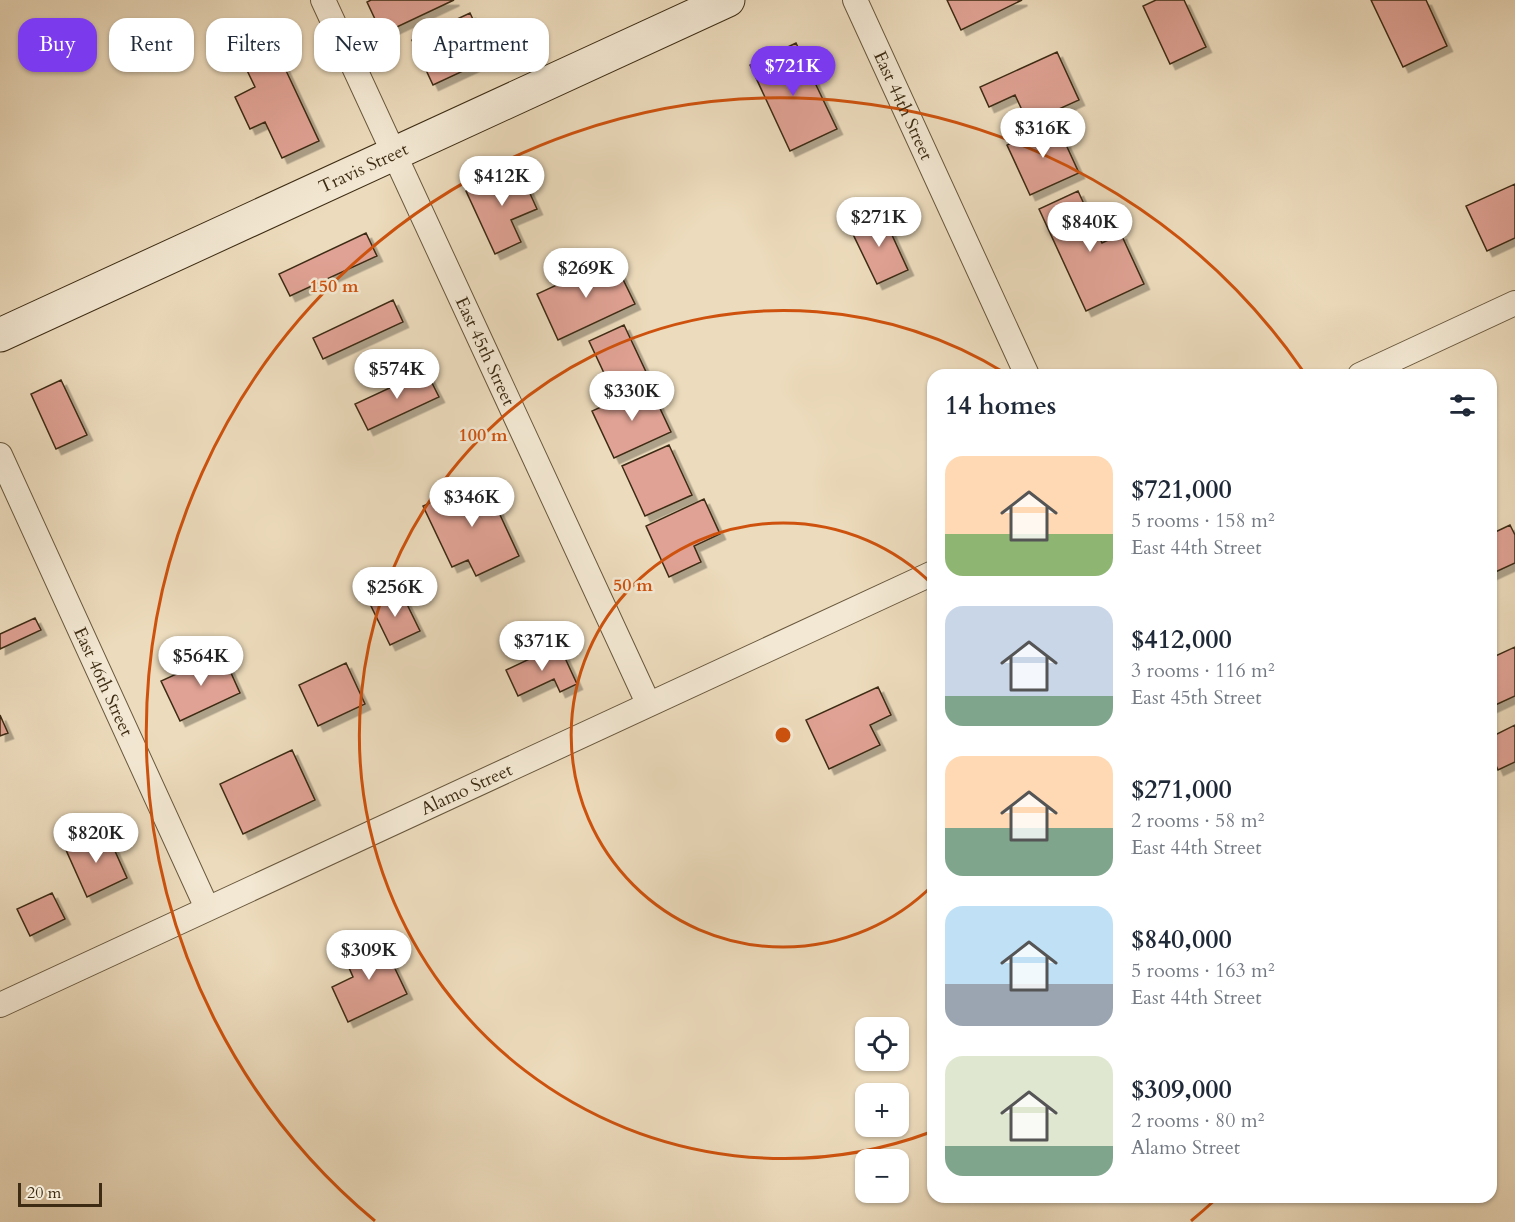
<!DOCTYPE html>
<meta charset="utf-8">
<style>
:root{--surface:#fff;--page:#f2f2f3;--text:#1f2937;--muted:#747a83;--accent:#7c3aed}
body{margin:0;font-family:Cardo,serif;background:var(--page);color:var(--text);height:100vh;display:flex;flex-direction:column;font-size:22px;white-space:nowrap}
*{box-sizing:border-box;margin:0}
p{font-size:20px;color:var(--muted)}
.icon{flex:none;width:33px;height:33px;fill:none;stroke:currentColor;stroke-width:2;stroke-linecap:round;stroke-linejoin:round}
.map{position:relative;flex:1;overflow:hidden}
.drawer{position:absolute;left:927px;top:369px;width:570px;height:834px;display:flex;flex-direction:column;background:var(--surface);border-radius:18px;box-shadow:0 2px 4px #0004}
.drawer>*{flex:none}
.banner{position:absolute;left:18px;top:18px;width:570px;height:54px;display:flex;gap:12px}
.tools{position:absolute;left:855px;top:1017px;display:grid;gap:12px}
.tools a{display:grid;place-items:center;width:54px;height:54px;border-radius:12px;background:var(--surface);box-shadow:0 2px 4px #0004;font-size:30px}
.scale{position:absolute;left:18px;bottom:15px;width:84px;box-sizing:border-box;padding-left:6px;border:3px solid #3d2c13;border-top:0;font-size:16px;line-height:21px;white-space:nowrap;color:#3d2c13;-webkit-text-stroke:4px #f3e8d3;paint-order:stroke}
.price{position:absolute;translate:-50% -51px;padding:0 14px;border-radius:21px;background:#fff;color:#222;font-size:20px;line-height:39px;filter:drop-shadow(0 2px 3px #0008)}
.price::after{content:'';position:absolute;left:50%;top:36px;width:18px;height:14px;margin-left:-9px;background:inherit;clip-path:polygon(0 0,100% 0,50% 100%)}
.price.active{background:var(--accent);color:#fff}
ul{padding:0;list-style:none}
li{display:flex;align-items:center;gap:18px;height:150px;padding:0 18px}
li span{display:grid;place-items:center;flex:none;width:168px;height:120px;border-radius:18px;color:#555}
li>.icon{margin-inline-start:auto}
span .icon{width:72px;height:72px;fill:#fffc;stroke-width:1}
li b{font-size:26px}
h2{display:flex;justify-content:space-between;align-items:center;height:72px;padding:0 18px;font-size:26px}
.pill{padding:0 21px;border-radius:18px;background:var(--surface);box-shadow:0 2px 4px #0004;font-size:21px;line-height:54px}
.pill.active{background:var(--accent);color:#fff}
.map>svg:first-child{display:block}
.building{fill:#e0a294;stroke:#3d2c13;stroke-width:1.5;filter:url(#shadow)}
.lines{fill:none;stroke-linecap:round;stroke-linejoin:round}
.street-casing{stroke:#69583d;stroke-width:26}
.secondary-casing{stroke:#3d2c13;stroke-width:35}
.street{stroke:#f3e8d3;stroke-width:24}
.secondary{stroke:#f3e8d3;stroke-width:33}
.ring{fill:none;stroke:#ce520d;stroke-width:3}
.labels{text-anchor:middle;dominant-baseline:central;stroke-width:5;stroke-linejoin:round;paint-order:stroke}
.street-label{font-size:18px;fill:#3d2c13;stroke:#f3e8d3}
.centre{fill:#ce520d;stroke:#f3e8d3;stroke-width:3}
.ring-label{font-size:18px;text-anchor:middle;font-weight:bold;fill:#ce520d;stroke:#f3e8d3;stroke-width:5;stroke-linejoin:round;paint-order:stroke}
</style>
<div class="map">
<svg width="1515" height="1222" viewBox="0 0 1515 1222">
<defs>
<filter id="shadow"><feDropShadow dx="5.5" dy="5.5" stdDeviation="0" flood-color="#0004"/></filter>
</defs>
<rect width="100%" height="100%" fill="#ecdbbc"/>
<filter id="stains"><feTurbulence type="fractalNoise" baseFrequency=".00333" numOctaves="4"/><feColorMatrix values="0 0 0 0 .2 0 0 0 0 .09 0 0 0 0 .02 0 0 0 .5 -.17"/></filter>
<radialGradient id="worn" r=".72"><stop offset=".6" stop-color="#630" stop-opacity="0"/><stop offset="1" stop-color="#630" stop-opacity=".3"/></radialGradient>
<!-- building -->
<path class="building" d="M 371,0 L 454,0 L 382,34 L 367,2 Z
M 947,0 L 1022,0 L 961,30 Z
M 1156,0 L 1184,0 L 1206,47 L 1170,64 L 1143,6 Z
M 1371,0 L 1426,0 L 1447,46 L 1403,67 Z
M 470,13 L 491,58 L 433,85 L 412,40 Z
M 796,43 L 837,129 L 790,151 L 750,65 Z
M 274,45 L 319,141 L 282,158 L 265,122 L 250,129 L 235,97 L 255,87 L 242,60 Z
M 1057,52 L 1079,100 L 1028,123 L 1015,95 L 989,107 L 980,87 Z
M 1056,123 L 1079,173 L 1030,195 L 1007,145 Z
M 518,167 L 537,209 L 511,220 L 521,242 L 495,254 L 466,191 Z
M 1515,184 L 1515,238 L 1487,251 L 1466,206 Z
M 1078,191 L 1102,243 L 1121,234 L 1144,284 L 1086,311 L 1039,209 Z
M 881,211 L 908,270 L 877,284 L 849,226 Z
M 366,233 L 377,256 L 290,296 L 279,274 Z
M 613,259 L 635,304 L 558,340 L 537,294 Z
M 393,300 L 403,322 L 323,359 L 313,338 Z
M 624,325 L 647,374 L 612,390 L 589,341 Z
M 426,371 L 439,397 L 368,430 L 355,404 Z
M 61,380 L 87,435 L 56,449 L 31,394 Z
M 649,385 L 671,432 L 614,458 L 592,411 Z
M 669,445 L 692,495 L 645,516 L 622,466 Z
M 483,478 L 519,556 L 476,576 L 468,560 L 452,567 L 423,506 Z
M 704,499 L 720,534 L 694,546 L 701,562 L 669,577 L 646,526 Z
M 1510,525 L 1515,535 L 1515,563 L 1491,574 L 1491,534 Z
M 401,592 L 420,631 L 390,645 L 371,606 Z
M 35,618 L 41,630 L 0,649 L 0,634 Z
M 559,645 L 577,684 L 560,692 L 554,679 L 518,696 L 506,670 Z
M 1515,647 L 1515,696 L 1491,707 L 1491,658 Z
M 222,653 L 240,693 L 180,721 L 161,681 Z
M 346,663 L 365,704 L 318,726 L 299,685 Z
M 878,687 L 891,715 L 870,725 L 880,745 L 829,769 L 806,720 Z
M 0,715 L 8,733 L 0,736 Z
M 1515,725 L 1515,762 L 1498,770 L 1491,754 L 1491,737 Z
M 292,750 L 315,800 L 243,834 L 220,784 Z
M 106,831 L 127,878 L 87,897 L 66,850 Z
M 52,893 L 65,919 L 30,936 L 17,909 Z
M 380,937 L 407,994 L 348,1022 L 332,987 L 353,977 L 343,954 Z"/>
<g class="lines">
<!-- street casing -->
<g class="street-casing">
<g id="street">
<path id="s1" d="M 323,0 L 648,703"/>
<path id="s2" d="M 855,0 L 1027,375"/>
<path d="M 1360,375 L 1515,303"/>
<path id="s3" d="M 0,455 L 207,908"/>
<path id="s4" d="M 0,1005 L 933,573"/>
</g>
</g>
<!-- secondary casing -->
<g class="secondary-casing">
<g id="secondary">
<path id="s5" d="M 0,335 L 728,0"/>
</g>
</g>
<!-- street -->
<use href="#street" class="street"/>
<!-- secondary -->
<use href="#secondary" class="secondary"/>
</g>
<!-- distance rings -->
<g class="ring">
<path d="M933 885A212 212 0 1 1 933 585"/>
<path d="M931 1132A424 424 0 1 1 1005 373"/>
<path d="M1216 1199A635 635 0 0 1 1191 1221M375 1221A635 635 0 1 1 1303 371"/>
</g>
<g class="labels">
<!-- street labels -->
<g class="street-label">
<text stroke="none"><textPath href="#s2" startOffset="116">East 44th Street</textPath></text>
<text stroke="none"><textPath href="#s5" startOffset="400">Travis Street</textPath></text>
<text stroke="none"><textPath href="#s1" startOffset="387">East 45th Street</textPath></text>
<text stroke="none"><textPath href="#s3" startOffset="249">East 46th Street</textPath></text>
<text stroke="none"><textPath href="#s4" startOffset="514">Alamo Street</textPath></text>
</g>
</g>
<circle cx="783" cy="735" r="9" class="centre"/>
<g class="ring-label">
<text x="334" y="292">150 m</text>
<text x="483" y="441">100 m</text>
<text x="633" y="591">50 m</text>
</g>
<rect width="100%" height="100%" filter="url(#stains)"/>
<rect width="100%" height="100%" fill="url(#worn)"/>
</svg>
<div class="tools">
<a><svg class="icon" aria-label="locate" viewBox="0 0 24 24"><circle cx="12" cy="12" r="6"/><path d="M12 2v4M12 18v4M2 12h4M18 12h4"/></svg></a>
<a>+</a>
<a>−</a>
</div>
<div class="scale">20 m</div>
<b class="price active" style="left:793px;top:97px">$721K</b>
<b class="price" style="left:1043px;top:159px">$316K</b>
<b class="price" style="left:502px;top:207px">$412K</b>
<b class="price" style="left:879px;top:248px">$271K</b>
<b class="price" style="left:1090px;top:253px">$840K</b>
<b class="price" style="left:586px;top:299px">$269K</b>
<b class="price" style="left:397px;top:400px">$574K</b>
<b class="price" style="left:632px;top:422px">$330K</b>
<b class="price" style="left:472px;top:528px">$346K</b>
<b class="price" style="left:395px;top:618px">$256K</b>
<b class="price" style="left:542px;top:672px">$371K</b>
<b class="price" style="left:201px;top:687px">$564K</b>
<b class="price" style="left:96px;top:864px">$820K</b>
<b class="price" style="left:369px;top:981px">$309K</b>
<div class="banner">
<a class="pill active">Buy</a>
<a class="pill">Rent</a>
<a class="pill">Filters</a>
<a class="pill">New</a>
<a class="pill">Apartment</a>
</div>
<section class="drawer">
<h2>14 homes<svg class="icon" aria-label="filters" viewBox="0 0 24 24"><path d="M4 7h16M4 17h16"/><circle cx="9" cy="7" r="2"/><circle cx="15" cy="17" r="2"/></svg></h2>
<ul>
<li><span style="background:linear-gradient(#ffd9b3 65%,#8fb573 0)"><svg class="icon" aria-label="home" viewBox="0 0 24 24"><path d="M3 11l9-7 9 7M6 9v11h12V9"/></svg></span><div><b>$721,000</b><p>5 rooms · 158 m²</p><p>East 44th Street</p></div></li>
<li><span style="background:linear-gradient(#c9d6e8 75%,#7fa58c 0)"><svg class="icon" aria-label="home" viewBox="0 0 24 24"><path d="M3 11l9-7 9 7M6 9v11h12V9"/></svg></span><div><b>$412,000</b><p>3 rooms · 116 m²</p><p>East 45th Street</p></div></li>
<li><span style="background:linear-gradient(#ffd9b3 60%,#7fa58c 0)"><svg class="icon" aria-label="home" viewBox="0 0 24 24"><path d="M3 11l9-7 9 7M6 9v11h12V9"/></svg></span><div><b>$271,000</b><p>2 rooms · 58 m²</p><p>East 44th Street</p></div></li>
<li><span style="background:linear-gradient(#bfe0f5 65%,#9aa5b1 0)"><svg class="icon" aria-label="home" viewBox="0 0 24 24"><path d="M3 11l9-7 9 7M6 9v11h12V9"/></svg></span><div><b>$840,000</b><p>5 rooms · 163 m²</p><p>East 44th Street</p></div></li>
<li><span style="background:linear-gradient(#dfe7d0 75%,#7fa58c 0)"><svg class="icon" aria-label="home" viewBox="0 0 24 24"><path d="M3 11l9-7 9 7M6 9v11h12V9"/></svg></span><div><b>$309,000</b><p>2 rooms · 80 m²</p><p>Alamo Street</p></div></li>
</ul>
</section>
</div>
